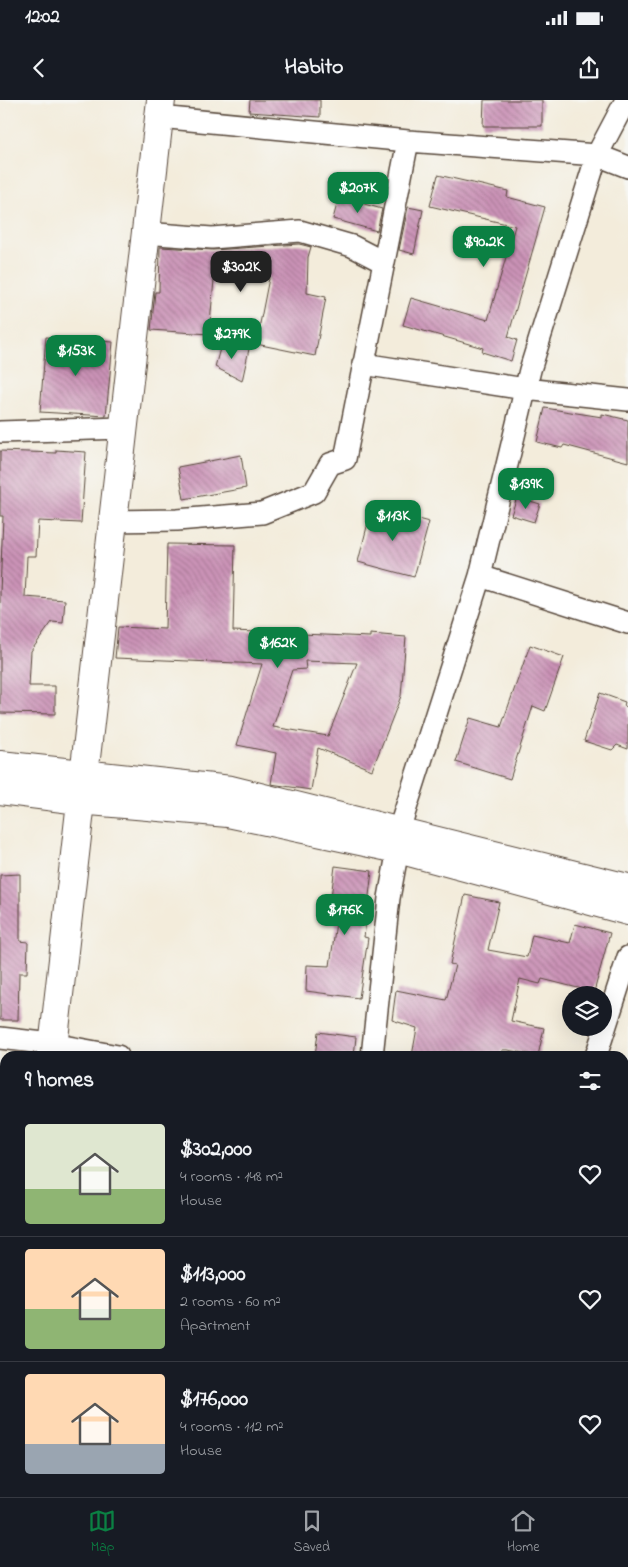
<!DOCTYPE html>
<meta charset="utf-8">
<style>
:root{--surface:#171b24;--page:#20242c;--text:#f1f3f6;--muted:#9ea1a6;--line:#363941;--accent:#0b8043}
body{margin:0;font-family:"Indie Flower",sans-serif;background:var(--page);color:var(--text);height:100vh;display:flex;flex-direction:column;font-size:19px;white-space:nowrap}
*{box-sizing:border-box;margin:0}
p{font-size:16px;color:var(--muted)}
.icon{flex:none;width:28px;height:28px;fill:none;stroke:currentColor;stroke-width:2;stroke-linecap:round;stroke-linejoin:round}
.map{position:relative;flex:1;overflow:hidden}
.sheet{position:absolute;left:0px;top:951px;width:629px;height:446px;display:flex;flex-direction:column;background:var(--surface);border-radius:15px 15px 0 0;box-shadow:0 5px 20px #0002}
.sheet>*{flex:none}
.tools{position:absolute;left:562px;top:886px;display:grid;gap:10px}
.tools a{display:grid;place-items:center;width:50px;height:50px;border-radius:50%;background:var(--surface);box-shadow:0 5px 20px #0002;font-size:25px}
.price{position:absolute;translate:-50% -42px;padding:0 11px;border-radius:10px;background:var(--accent);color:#fff;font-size:16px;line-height:32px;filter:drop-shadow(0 1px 2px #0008)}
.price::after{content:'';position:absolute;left:50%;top:30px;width:15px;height:11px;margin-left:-8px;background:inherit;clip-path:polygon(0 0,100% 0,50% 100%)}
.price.active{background:#222;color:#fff}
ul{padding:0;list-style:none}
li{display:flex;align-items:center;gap:15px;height:125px;padding:0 25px}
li+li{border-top:1px solid var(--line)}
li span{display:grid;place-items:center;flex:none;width:140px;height:100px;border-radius:5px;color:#555}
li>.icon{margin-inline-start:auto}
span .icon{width:60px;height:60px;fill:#fffc;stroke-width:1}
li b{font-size:21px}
h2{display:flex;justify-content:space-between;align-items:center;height:60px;padding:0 25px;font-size:21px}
.status{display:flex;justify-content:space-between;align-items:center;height:35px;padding:0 25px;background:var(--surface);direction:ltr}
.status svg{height:14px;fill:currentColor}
header{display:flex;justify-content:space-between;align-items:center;height:65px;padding:0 25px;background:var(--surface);font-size:22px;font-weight:800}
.tabs{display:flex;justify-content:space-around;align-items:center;height:70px;border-top:1px solid var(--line);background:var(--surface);font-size:14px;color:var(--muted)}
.tabs a{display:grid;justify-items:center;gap:2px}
.tabs .active{color:var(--accent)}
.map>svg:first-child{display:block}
.building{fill:url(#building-back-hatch);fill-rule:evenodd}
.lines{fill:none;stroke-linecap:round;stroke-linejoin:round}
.street-casing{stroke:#57473a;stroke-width:24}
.secondary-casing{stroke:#57473a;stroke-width:30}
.street{stroke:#fff;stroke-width:21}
.secondary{stroke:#fff;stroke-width:28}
</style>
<div class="status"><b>12:02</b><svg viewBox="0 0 49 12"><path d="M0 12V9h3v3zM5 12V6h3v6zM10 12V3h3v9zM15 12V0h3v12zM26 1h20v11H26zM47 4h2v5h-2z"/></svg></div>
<header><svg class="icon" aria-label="back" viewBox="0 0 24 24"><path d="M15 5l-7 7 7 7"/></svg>Habito<svg class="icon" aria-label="share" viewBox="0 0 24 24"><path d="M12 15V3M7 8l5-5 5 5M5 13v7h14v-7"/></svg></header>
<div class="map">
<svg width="628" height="1397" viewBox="0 0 628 1397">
<defs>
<pattern id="building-back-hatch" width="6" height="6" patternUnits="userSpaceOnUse" patternTransform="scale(1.25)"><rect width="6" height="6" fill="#cb93b7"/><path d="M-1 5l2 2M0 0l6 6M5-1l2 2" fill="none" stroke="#a67894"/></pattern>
</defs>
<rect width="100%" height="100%" fill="#f6f6f2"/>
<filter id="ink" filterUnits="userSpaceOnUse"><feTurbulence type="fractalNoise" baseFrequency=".02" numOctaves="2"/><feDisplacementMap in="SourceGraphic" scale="10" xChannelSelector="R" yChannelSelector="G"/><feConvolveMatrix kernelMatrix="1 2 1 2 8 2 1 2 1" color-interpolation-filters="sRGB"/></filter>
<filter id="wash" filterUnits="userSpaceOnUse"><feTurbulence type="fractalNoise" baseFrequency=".0096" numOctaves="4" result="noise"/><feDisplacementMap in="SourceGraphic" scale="20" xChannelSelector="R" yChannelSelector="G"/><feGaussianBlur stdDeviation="1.12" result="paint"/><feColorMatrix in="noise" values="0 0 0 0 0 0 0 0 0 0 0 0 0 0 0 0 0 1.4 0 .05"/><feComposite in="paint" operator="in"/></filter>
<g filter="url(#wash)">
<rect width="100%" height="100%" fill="#f3ecdb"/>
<g id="blocks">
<!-- building -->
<path class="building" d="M 250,0 L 320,0 L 320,17 L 249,12 Z
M 484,0 L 542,0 L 542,26 L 483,26 Z
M 438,75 L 508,91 L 507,97 L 545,107 L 508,237 L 517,240 L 511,261 L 482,252 L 483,248 L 403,225 L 411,198 L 488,220 L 515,126 L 430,106 Z
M 339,97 L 382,109 L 377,131 L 333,119 Z
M 408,107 L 423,110 L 414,154 L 399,150 Z
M 299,144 L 311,147 L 308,157 L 307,193 L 326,197 L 315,256 L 256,244 L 269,178 L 214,180 L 209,234 L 151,230 L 155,192 L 159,192 L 160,147 L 213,150 Z
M 46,237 L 113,242 L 106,316 L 40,312 Z
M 222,241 L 249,249 L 242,281 L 215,267 Z
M 545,308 L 602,317 L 602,314 L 628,320 L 628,362 L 564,345 L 562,348 L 537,342 Z
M 56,350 L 86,352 L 81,423 L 38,421 L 36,456 L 27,456 L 25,497 L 65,500 L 63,523 L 52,522 L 31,551 L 29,586 L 55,586 L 55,614 L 0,613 L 0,493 L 3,416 L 0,416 L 0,351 L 56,353 Z
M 241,355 L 246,388 L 184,399 L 178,367 Z
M 517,397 L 540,404 L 534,422 L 511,415 Z
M 372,407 L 429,422 L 414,477 L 358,462 Z
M 167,444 L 235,445 L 233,531 L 370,537 L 370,534 L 406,537 L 401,596 L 372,670 L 318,648 L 311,690 L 271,684 L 276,653 L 237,645 L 262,564 L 115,558 L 118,527 L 165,529 ZM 305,561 L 357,563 L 328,636 L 273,627 L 292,570 L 306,569 Z
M 530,545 L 564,557 L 545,611 L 533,606 L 510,679 L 456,662 L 470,618 L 501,627 Z
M 600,593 L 625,602 L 624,606 L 628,607 L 628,649 L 617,645 L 612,650 L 584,641 Z
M 335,766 L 372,771 L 364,837 L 368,838 L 359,898 L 306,891 L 307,865 L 330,866 L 336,822 L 328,821 Z
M 20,774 L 20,841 L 28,842 L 27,873 L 19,873 L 18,920 L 0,920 L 0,775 Z
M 465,795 L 499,802 L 488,850 L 527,857 L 532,835 L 570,843 L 575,824 L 610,833 L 594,892 L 542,879 L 540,884 L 520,879 L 511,921 L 544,928 L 538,956 L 508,950 L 502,950 L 502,956 L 412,956 L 417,928 L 392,920 L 396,890 L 446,900 L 455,865 L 450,864 Z
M 318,932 L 356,937 L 354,956 L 315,956 Z"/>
</g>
</g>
<g filter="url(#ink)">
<use href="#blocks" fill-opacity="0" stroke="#57473a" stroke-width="1"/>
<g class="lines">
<!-- street casing -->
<g class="street-casing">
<path id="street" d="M 159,17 L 408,41 L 597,55 L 628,67
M 144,133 L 212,138 L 300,131 L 352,146 L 383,162
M 363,264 L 525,289 L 628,300
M 0,332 L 122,328
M 111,421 L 177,420 L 262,413 L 314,392 L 330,364 L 345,359 L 408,41
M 480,476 L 628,523
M 0,938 L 52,944 L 118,956
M 372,956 L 389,798 L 398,749 L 399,730 L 480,476 L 530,270 L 597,55 L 626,0
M 596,956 L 628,857
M 624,1115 L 628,1117
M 0,1181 L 5,1181
M 624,1367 L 628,1359
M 355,1392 L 375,1397
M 321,1397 L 322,1392
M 609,1397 L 611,1392"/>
</g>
<!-- secondary casing -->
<g class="secondary-casing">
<path id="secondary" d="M 0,665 L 231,690 L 628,788
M 0,690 L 79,700 L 228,713 L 398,749 L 628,811
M 52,956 L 161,0
M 29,1392 L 29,1397"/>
</g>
<!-- street -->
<use href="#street" class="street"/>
<!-- secondary -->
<use href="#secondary" class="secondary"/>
</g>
</g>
</svg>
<div class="tools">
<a><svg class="icon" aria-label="layers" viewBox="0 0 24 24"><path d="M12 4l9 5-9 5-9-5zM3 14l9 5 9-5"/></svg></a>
</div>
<b class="price" style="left:358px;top:114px">$207K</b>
<b class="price" style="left:484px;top:168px">$90.2K</b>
<b class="price active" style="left:241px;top:193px">$302K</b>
<b class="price" style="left:232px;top:260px">$279K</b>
<b class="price" style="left:76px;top:277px">$153K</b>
<b class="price" style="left:526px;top:410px">$139K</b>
<b class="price" style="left:393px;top:442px">$113K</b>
<b class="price" style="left:278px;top:569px">$162K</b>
<b class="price" style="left:345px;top:836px">$176K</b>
<section class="sheet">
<h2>9 homes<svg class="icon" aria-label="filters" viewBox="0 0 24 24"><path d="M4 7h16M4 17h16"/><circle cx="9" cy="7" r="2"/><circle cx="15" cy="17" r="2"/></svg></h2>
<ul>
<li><span style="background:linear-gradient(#dfe7d0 65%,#8fb573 0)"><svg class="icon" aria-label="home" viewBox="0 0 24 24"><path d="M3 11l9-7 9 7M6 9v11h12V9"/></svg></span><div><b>$302,000</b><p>4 rooms · 148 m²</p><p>House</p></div><svg class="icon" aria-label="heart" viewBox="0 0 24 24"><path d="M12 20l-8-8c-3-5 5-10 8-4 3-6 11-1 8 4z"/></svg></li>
<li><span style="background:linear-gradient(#ffd9b3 60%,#8fb573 0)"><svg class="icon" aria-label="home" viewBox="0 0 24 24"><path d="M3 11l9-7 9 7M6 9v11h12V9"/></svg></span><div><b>$113,000</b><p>2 rooms · 60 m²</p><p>Apartment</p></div><svg class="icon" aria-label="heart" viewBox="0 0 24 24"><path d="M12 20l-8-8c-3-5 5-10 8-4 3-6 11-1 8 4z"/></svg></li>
<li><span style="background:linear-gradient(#ffd9b3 70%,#9aa5b1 0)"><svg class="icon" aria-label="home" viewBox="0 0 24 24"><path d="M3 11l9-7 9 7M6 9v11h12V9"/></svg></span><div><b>$176,000</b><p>4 rooms · 112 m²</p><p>House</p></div><svg class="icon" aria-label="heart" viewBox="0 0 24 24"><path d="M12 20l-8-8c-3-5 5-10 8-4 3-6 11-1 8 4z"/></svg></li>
</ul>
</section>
</div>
<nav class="tabs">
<a class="active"><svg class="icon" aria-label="map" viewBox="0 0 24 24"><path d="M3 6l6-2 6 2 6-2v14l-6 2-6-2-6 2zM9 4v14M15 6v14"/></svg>Map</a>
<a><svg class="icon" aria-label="saved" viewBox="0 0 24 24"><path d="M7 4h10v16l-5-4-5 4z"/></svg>Saved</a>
<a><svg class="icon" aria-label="home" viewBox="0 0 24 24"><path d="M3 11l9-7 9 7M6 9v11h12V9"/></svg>Home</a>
</nav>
